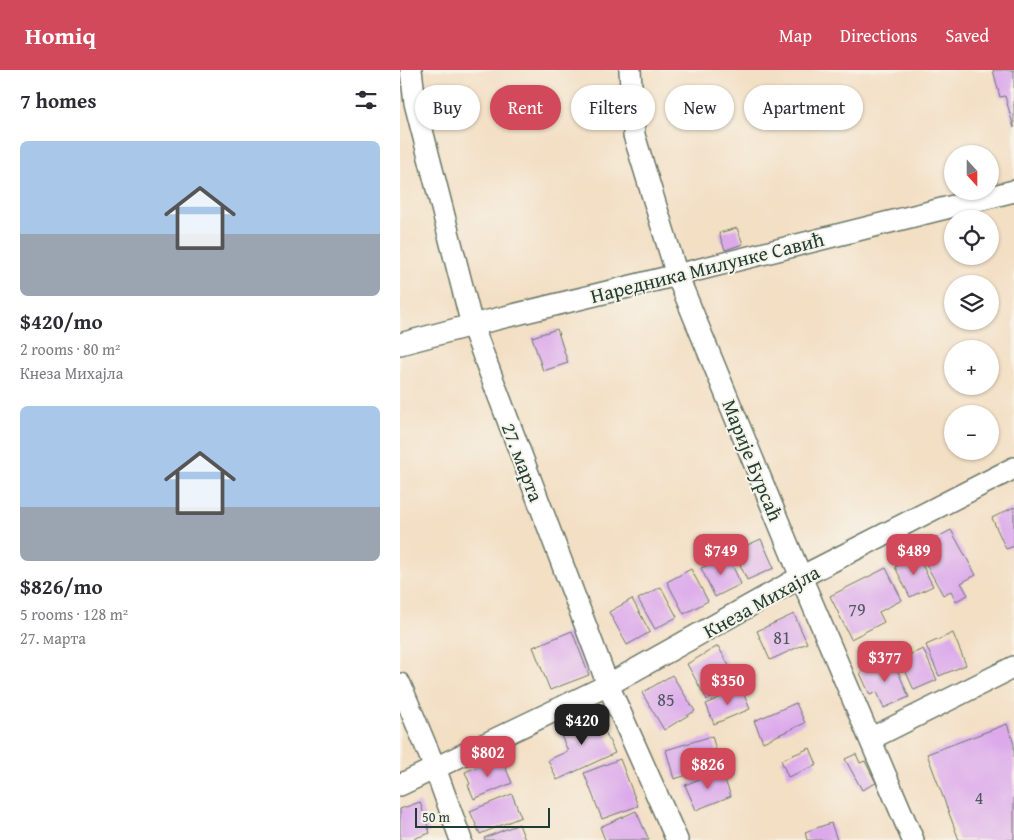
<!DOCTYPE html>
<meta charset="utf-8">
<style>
:root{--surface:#fff;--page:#f2f2f3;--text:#2b2b33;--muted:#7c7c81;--accent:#d1495b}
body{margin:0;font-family:"Gentium Book Plus",serif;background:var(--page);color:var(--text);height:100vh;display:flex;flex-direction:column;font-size:19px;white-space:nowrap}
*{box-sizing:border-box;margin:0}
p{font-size:16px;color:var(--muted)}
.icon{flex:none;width:28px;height:28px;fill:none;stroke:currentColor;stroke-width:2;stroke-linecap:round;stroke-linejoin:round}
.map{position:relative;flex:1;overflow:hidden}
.drawer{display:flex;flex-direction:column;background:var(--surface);width:400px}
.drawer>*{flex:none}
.top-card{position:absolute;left:15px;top:15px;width:475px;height:45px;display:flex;gap:10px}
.needle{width:32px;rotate:159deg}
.tools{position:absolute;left:544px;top:75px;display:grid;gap:10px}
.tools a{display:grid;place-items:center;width:55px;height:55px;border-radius:50%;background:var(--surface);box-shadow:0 1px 4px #0004;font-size:25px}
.scale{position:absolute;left:15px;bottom:12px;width:135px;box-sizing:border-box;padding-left:5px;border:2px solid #1f3d34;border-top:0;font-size:14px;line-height:18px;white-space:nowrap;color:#1f3d34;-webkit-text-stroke:4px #f7f3e8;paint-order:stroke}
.price{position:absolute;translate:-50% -42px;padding:0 11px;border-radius:10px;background:var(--accent);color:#fff;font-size:16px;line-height:32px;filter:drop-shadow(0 1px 2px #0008)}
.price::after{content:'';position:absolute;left:50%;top:30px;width:15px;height:11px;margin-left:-8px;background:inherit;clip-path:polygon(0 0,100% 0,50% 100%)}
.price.selected{background:#222;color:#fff}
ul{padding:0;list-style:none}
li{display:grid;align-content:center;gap:10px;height:265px;padding:0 20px}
li span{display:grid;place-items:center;height:155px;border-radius:8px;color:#555}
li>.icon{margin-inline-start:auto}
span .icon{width:90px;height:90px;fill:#fffc;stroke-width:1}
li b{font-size:21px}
h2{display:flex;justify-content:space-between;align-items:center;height:60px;padding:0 20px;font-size:21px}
.pill{padding:0 18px;border-radius:22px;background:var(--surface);box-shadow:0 1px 4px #0004;font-size:18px;line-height:45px}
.pill.selected{background:var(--accent);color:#fff}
header{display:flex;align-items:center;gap:30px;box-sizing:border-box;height:70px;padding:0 25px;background:var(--accent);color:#fff}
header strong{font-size:24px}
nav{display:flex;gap:28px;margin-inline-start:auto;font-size:18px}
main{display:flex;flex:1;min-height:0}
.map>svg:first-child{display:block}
.building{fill:#dcaaeb}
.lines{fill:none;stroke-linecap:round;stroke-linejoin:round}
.street-casing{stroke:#697666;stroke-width:24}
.street{stroke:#fff;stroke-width:21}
.labels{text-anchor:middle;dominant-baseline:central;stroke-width:4;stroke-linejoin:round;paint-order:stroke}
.number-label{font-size:18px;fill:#4e5862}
.street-label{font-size:20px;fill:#1f3d34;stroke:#f7f3e8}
</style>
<header>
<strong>Homiq</strong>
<nav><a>Map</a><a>Directions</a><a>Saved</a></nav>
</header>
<main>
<section class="drawer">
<h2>7 homes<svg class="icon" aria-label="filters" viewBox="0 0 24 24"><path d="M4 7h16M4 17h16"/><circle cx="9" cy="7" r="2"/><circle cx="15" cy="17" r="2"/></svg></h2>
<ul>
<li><span style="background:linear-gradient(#a9c7e8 60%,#9aa5b1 0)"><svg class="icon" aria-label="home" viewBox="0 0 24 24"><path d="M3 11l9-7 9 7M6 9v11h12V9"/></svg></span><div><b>$420/mo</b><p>2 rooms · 80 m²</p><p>Кнеза Михајла</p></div></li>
<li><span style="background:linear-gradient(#a9c7e8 65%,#9aa5b1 0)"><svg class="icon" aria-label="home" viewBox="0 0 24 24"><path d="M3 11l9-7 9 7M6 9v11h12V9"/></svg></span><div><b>$826/mo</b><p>5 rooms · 128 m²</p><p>27. марта</p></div></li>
</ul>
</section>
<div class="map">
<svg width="614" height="770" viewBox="0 0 614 770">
<rect width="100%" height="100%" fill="#f7f3e8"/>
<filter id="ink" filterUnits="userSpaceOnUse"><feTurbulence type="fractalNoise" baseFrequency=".02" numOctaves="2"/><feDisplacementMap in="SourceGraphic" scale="10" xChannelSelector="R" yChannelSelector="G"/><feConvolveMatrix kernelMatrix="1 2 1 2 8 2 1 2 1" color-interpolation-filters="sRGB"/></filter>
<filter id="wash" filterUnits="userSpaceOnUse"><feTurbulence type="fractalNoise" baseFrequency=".0096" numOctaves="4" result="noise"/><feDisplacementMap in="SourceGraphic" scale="20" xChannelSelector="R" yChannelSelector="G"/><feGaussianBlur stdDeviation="1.12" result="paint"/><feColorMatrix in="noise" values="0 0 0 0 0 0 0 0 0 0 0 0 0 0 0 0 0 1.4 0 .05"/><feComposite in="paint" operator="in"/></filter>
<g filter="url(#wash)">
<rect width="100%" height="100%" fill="#f3dfc4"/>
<g id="blocks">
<!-- building -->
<path class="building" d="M 593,0 L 614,0 L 614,58 L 605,26 L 600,27 Z
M 337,158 L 343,174 L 325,180 L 319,163 Z
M 157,259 L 168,293 L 143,301 L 132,267 Z
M 614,437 L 614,476 L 606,479 L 592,448 Z
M 551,460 L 576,505 L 561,513 L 568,525 L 556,531 L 551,521 L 543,525 L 517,478 Z
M 361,469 L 374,498 L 347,510 L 334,481 Z
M 517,485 L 533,516 L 510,527 L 495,497 Z
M 328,486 L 341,514 L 315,527 L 301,498 Z
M 486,498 L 502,530 L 479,542 L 484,552 L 451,569 L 430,526 Z
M 291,499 L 308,531 L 284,544 L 267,512 Z
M 261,517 L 277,547 L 255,559 L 238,529 Z
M 232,529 L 250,562 L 227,575 L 209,542 Z
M 394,544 L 407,573 L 370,590 L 357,561 Z
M 172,561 L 189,605 L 150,620 L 133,577 Z
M 553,563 L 566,595 L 539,606 L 526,575 Z
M 318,576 L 338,612 L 307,630 L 287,594 Z
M 523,579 L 537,610 L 514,620 L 500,589 Z
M 492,588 L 509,627 L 484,638 L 477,622 L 470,625 L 460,603 Z
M 272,605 L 295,641 L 264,660 L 242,623 Z
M 341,618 L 350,639 L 314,654 L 306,634 Z
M 396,633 L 405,653 L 363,672 L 354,651 Z
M 196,642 L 215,683 L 157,710 L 148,690 L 168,681 L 158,659 Z
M 607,654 L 614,674 L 614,770 L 559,770 L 527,684 Z
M 312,666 L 320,695 L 274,709 L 266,680 Z
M 410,678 L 417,695 L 388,707 L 381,690 Z
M 456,684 L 460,693 L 465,691 L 476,713 L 462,720 L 445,689 Z
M 101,687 L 112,713 L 74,729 L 68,715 L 70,714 L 65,702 Z
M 220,689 L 238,736 L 202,749 L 184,703 Z
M 321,700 L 331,726 L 296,740 L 285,715 Z
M 112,724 L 121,747 L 80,764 L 70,741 Z
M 20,732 L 30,763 L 10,770 L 0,770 L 0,739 Z
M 236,741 L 249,770 L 205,770 L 200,757 Z
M 431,753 L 437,770 L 407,770 L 405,762 Z
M 119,754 L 125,770 L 85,770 L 84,768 Z"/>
</g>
</g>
<g filter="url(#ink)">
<use href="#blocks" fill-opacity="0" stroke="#697666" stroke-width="1"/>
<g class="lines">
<!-- street casing -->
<g class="street-casing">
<path id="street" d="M 11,0 L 15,33 L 72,255 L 208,615 L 277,770
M 230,0 L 234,65 L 277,205 L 401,507 L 513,770
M 0,274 L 72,255 L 277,205 L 614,121
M 0,614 L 35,698 L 61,770
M 470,669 L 614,597
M 0,715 L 208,615 L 401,507 L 614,398"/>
</g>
<!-- street -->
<use href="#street" class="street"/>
</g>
</g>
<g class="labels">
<!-- number labels -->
<g class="number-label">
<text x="457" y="539">79</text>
<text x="382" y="567">81</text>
<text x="266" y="629">85</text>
<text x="579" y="727">4</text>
</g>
<!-- street labels -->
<g class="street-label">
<text transform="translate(307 197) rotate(-14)">Наредника Милунке Савић</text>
<text transform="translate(353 390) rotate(68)">Марије Бурсаћ</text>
<text transform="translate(123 392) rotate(69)">27. марта</text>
<text transform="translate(361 531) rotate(-29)">Кнеза Михајла</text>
</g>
</g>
</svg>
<div class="tools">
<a><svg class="needle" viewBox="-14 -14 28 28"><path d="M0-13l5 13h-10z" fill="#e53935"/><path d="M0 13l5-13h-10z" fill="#7c7c81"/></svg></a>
<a><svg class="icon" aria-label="locate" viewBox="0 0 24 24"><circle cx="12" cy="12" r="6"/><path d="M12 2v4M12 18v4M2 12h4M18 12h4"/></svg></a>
<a><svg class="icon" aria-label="layers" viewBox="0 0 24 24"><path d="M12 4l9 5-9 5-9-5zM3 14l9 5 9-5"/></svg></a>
<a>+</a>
<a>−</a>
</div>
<div class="scale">50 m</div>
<b class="price" style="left:321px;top:506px">$749</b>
<b class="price" style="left:514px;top:506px">$489</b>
<b class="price" style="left:485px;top:613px">$377</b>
<b class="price" style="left:328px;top:636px">$350</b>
<b class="price selected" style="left:182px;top:676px">$420</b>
<b class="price" style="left:88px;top:708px">$802</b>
<b class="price" style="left:308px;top:720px">$826</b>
<div class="top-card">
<a class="pill">Buy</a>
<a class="pill selected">Rent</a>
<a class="pill">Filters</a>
<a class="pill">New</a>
<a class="pill">Apartment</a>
</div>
</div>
</main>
